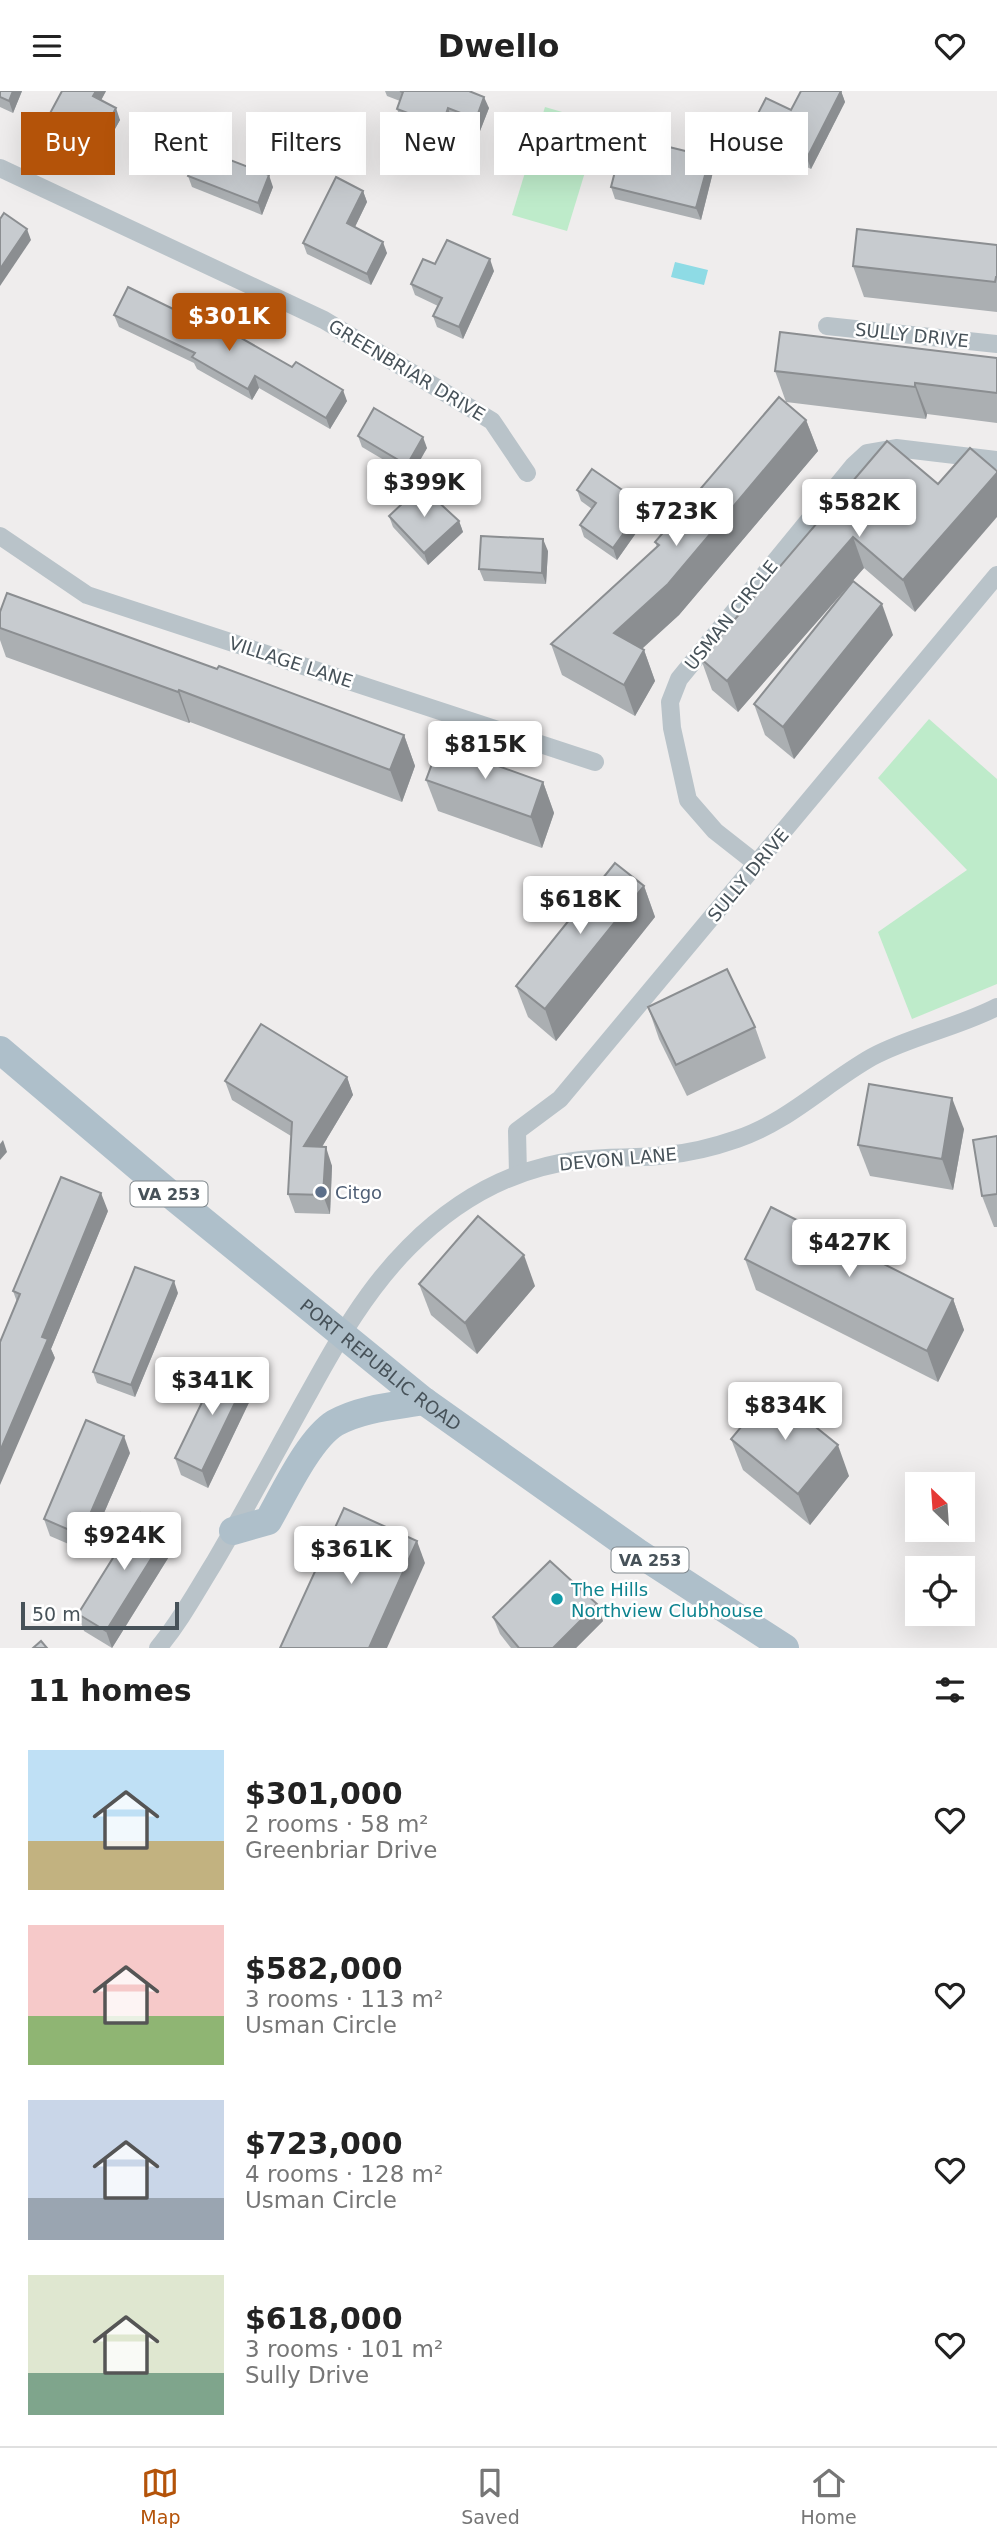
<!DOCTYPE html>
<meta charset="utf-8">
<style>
body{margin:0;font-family:"DejaVu Sans",sans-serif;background:#f2f2f2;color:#222;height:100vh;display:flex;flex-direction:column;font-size:26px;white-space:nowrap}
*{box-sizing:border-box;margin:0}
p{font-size:23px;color:#767676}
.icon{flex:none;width:38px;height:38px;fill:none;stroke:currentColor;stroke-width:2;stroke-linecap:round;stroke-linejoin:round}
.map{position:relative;height:1557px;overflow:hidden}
.drawer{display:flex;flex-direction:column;background:#fff;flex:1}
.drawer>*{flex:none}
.top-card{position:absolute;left:21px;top:21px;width:956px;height:63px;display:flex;gap:14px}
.needle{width:46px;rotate:335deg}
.buttons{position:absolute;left:905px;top:1381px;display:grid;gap:14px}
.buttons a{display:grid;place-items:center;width:70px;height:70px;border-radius:0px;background:#fff;box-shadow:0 7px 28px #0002;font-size:35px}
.scale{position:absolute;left:21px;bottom:18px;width:158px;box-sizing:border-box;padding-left:7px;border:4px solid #475259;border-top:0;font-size:19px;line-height:24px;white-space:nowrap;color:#475259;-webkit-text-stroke:5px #fff;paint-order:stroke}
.price{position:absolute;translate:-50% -60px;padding:0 16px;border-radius:7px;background:#fff;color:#222;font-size:23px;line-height:46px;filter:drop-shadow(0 2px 4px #0008)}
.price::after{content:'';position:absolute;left:50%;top:42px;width:21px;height:16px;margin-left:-10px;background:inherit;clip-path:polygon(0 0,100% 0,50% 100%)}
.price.current{background:#b45309;color:#fff}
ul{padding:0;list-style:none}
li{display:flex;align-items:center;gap:21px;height:175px;padding:0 28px}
li span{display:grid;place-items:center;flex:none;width:196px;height:140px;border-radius:0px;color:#555}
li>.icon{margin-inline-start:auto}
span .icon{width:84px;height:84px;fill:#fffc;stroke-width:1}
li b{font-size:30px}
h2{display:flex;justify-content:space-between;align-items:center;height:84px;padding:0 28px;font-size:30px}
.tag{padding:0 24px;border-radius:0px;background:#fff;box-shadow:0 7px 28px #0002;font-size:24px;line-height:63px}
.tag.current{background:#b45309;color:#fff}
header{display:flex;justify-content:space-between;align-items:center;height:91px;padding:0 28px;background:#fff;font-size:32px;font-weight:800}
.menu{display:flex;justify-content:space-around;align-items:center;height:98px;border-top:2px solid #e0e0e0;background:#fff;font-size:19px;color:#767676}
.menu a{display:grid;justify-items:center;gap:4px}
.menu .current{color:#b45309}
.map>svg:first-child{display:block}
.green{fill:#beebca}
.water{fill:#8edbe5}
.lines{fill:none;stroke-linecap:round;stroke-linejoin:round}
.minor{stroke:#b9c3c9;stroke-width:18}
.primary{stroke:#aebfca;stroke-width:28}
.wall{fill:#abafb2}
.shaded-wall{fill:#8b8e91}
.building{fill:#c7cbcf;stroke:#8b8e91;stroke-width:2}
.service-dot{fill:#5c6f8a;stroke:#fff;stroke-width:2.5}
.culture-dot{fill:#0f9aa8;stroke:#fff;stroke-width:2.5}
.labels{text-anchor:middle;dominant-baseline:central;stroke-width:5;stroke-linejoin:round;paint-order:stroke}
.shield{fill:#fff;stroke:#7e868b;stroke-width:2}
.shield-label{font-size:16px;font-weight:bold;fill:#475259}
.street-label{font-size:18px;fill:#475259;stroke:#fff}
.service-label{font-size:18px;fill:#4e5e75;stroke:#fff;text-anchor:start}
.culture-label{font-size:18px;fill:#0d838f;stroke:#fff;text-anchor:start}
</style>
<header><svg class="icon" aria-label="menu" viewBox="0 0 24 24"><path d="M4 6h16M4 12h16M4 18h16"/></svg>Dwello<svg class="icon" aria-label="heart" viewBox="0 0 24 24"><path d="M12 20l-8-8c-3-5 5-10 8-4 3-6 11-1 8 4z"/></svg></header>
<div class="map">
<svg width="997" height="1557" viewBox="0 0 997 1557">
<rect width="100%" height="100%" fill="#efeded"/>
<g class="green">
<path d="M545,16L600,32L567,140L512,124Z"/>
<path d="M929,628L997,688V893L912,928L878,841L967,779L878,687Z"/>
</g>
<path class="water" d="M675,171L708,179L704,194L671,186Z"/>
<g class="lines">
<g class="minor">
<path d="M0,77L324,229L492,330L527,382"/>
<path d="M827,235L997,253"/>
<path d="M0,445L87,504L595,671"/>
<path d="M757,773L715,740L688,709L672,637L670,611L679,588L854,374L867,362L896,357L997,369"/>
<path d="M518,1083L517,1040L560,1008L997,484"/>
<path d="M158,1557C180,1531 196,1501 214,1472C247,1416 278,1357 310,1300C338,1249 367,1198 409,1156C456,1109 514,1076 581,1069C609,1065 638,1068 666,1064C690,1062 714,1056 737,1048C788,1031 826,992 872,966C911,945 956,937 997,916"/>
</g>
<g class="primary">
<path id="s1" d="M0,959L176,1108L424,1310L637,1461L785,1557"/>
<path d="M233,1440L268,1430C284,1402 309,1348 335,1332C362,1317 395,1315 424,1310"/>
</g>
</g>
<g class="wall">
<path d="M0,0H22L13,22L0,16Z"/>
<path d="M106,0L101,9L120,29L107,52L89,43L83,54L52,37L48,26Z"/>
<path d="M385,0H469L489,17L480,40L452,29L446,47L401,29L397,18L400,10L387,5Z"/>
<path d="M841,0L845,11L811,78L754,50L750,38L791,19Z"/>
<path d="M710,66L714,77L701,129L615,108L611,96Z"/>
<path d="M188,85L273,96L262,124L192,96Z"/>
<path d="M363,100L367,111L355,136L387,162L371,194L307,163L303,152Z"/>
<path d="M997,154V221L864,206L853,175Z"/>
<path d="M435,173L494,180L463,248L437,236L433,225L438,215L415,204L411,193Z"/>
<path d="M114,224L347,310L330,338L259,297L252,309L197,278L194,272L119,236Z"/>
<path d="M997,267V332L927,323L926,328L786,311L775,280Z"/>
<path d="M806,329L818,360L679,524L642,558L644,559L655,590L635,625L562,584L551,553L657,456L655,451Z"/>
<path d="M358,345L427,357L411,385L362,356Z"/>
<path d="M887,350L915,521L864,477L738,621L712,599L701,568Z"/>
<path d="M577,399L644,414L648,425L617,469L584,446L580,434L592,418L581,410Z"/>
<path d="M389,425L459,430L463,441L428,474L393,436Z"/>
<path d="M548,460L546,493L484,490L479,478Z"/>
<path d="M0,521L217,578L404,644L415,675L402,711L190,631L189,632L6,566L0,549Z"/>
<path d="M893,544L794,668L765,644L754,613Z"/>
<path d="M426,689L543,691L554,722L542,757L438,720Z"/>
<path d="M644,795L655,826L556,950L528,926L516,895Z"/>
<path d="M648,916L755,936L766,967L687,1005L659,948Z"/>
<path d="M347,986L353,1004L322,1056L332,1075L330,1123L295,1122L288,1103L291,1045L232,1009L225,990Z"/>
<path d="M964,1038L953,1099L870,1085L858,1054Z"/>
<path d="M997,1045V1136H994L982,1105Z"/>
<path d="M108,1120L51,1258L55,1267L17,1211L13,1200Z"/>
<path d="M745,1168L953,1208L964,1239L938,1291L756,1199Z"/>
<path d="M419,1193L535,1195L477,1263L431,1224Z"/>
<path d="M178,1202L135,1306L97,1292L93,1281Z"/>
<path d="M254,1301L208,1397L181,1384L175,1367Z"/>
<path d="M731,1348L849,1385L810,1434L743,1379Z"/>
<path d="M130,1362L87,1461L50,1445L44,1428Z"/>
<path d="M169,1439L175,1456L112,1557L84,1540L78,1523Z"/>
<path d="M597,1513L603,1530L576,1557H511L500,1543L493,1526Z"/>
</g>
<g class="shaded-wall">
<path d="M13,0H22L13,22L9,10Z"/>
<path d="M96,0H106L97,17L93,5Z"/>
<path d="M841,0L845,11L811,78L807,67Z"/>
<path d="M484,6L489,17L480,40L476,28Z"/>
<path d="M116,17L120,29L107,52L103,41Z"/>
<path d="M448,17L452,29L446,47L442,35Z"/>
<path d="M85,31L89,43L83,54L79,42Z"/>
<path d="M710,66L714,77L701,129L696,117Z"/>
<path d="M269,84L273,96L262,124L258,112Z"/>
<path d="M363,100L367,111L351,144L347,132Z"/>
<path d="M27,138L31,149L0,195V178Z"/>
<path d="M383,151L387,162L371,194L367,183Z"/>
<path d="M490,168L494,180L463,248L459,236Z"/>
<path d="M255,285L259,297L252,309L248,298Z"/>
<path d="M915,292L927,323L926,328L915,296Z"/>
<path d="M343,299L347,310L330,338L326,327Z"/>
<path d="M806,329L818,360L679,524L625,573L614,542Z"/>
<path d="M423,346L427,357L411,385L407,374Z"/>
<path d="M997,382V426L915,521L903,489Z"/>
<path d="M644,414L648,425L617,469L613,457Z"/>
<path d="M459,430L463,441L428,474L424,462Z"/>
<path d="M853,446L864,477L738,621L727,590Z"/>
<path d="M543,448L548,460L546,493L542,482Z"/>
<path d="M882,513L893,544L794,668L783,636Z"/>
<path d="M644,559L655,590L635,625L624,594Z"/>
<path d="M179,599L190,631L189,632L178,601Z"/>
<path d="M404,644L415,675L402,711L390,679Z"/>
<path d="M543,691L554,722L542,757L531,726Z"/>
<path d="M644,795L655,826L556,950L545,918Z"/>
<path d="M347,986L353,1004L311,1074L304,1055Z"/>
<path d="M952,1007L964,1038L953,1099L942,1068Z"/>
<path d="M3,1049L7,1061L0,1069V1053Z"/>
<path d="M326,1056L332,1075L330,1123L323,1104Z"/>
<path d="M101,1102L108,1120L51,1258L55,1267L0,1394V1360L42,1246Z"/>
<path d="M524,1164L535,1195L477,1263L465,1232Z"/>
<path d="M174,1190L178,1202L135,1306L131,1294Z"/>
<path d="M953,1208L964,1239L938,1291L927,1260Z"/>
<path d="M248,1285L254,1301L208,1397L202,1380Z"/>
<path d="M124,1345L130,1362L87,1461L81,1444Z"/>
<path d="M838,1354L849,1385L810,1434L798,1403Z"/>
<path d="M169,1439L175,1456L112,1557L106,1540Z"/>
<path d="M417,1450L425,1472L387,1557H369Z"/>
<path d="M597,1513L603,1530L576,1557H553Z"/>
</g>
<g class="building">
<path d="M0,0H13L9,10L0,6Z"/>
<path d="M62,0H96L93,5L116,17L103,41L85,31L79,42L48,26Z"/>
<path d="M400,0H469L484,6L476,28L448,17L442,35L397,18L403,1Z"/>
<path d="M801,0H841L807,67L750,38L766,7L791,19Z"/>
<path d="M624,45L710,66L696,117L611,96Z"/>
<path d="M199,57L269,84L258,112L188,85Z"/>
<path d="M336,86L363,100L347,132L383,151L367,183L303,152Z"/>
<path d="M4,122L27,138L0,178V128Z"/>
<path d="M857,138L997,154V186H996L995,191L853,175Z"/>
<path d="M447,149L490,168L459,236L433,225L442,207L411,193L423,168L435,173Z"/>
<path d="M128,196L210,236L213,231L292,276L296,271L343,299L326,327L255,285L248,298L192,266L195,262L114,224Z"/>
<path d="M780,241L997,267V302L915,292V296L775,280Z"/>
<path d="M779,306L806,329L668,493L614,542L644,559L624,594L551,553L659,454L655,451Z"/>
<path d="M374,317L423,346L407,374L358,345Z"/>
<path d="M887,350L938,393L970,357L997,380V382L903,489L853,446L727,590L701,568Z"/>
<path d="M592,378L644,414L613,457L580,434L596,412L577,399Z"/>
<path d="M421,395L459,430L424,462L389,425Z"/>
<path d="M481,445L543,448L542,482L479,478Z"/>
<path d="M853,490L882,513L783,636L754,613Z"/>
<path d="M7,502L217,578L219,575L404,644L390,679L179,599L178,601L0,537V521Z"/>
<path d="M439,654L543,691L531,726L426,689Z"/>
<path d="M615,772L644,795L545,918L516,895Z"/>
<path d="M727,878L755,936L676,974L648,916Z"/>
<path d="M261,933L347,986L304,1055L326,1056L323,1104L288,1103L292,1031L225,990Z"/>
<path d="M869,993L952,1007L942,1068L858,1054Z"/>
<path d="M997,1045V1103L982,1105L973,1049Z"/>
<path d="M61,1086L101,1102L42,1246L48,1248L0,1360V1251L20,1203L13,1200Z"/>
<path d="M771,1116L953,1208L927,1260L745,1168Z"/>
<path d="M478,1125L524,1164L465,1232L419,1193Z"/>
<path d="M135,1176L174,1190L131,1294L93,1281Z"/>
<path d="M221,1272L248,1285L202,1380L175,1367Z"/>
<path d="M771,1300L838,1354L798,1403L731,1348Z"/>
<path d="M86,1329L124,1345L81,1444L44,1428Z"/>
<path d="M344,1417L417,1450L369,1557H280Z"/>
<path d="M141,1422L169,1439L106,1540L78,1523Z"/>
<path d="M550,1470L597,1513L553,1557H519L493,1526Z"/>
<path d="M41,1550L47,1557H33Z"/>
</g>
<circle class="service-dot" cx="321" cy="1101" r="7"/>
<circle class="culture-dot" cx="557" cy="1508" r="7"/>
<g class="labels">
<g class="shield">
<rect x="130.5" y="1090.5" width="77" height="25" rx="5"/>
<rect x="611.5" y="1456.5" width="77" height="25" rx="5"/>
</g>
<g class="shield-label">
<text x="169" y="1103">VA 253</text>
<text x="650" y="1469">VA 253</text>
</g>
<g class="street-label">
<text transform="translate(912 244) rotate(6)">SULLY DRIVE</text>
<text transform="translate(407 279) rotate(31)">GREENBRIAR DRIVE</text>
<text transform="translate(731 524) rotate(-51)">USMAN CIRCLE</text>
<text transform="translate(291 571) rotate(18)">VILLAGE LANE</text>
<text transform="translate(748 784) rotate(-50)">SULLY DRIVE</text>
<text transform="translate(618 1068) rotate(-5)">DEVON LANE</text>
<text stroke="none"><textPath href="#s1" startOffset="494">PORT REPUBLIC ROAD</textPath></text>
</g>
<g class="service-label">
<text x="335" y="1101">Citgo</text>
</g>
<g class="culture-label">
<text x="571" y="1498">The Hills<tspan x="571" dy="21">Northview Clubhouse</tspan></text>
</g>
</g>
</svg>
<div class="buttons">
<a><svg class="needle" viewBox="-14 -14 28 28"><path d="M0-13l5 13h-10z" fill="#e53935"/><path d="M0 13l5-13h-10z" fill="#767676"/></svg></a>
<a><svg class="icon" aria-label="locate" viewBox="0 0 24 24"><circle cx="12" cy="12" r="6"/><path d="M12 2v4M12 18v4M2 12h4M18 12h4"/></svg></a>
</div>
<div class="scale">50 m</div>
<b class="price current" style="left:229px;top:262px">$301K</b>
<b class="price" style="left:424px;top:428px">$399K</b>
<b class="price" style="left:859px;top:448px">$582K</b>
<b class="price" style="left:676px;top:457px">$723K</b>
<b class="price" style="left:485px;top:690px">$815K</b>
<b class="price" style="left:580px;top:845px">$618K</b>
<b class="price" style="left:849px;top:1188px">$427K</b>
<b class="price" style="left:212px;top:1326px">$341K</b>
<b class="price" style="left:785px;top:1351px">$834K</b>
<b class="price" style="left:124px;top:1481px">$924K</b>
<b class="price" style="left:351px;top:1495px">$361K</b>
<div class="top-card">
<a class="tag current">Buy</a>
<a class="tag">Rent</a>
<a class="tag">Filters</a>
<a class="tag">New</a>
<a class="tag">Apartment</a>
<a class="tag">House</a>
</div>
</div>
<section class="drawer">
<h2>11 homes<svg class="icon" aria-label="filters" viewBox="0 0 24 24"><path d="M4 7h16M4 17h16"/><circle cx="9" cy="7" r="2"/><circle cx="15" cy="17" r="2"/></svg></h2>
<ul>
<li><span style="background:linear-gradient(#bfe0f5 65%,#c2b280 0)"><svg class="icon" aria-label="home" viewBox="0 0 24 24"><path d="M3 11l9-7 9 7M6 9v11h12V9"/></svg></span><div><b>$301,000</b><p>2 rooms · 58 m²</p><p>Greenbriar Drive</p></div><svg class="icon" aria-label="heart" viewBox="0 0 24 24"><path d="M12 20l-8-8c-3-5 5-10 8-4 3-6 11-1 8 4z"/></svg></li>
<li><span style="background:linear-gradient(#f6c9c9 65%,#8fb573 0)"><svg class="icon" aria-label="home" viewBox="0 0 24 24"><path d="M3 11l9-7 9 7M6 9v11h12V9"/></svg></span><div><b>$582,000</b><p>3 rooms · 113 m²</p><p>Usman Circle</p></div><svg class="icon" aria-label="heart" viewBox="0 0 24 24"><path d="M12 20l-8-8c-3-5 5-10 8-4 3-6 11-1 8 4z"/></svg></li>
<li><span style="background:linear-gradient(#c9d6e8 70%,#9aa5b1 0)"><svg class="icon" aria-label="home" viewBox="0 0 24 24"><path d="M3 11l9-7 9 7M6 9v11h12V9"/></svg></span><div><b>$723,000</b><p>4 rooms · 128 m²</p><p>Usman Circle</p></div><svg class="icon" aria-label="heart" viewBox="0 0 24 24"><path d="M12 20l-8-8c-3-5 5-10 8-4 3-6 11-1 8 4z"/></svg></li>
<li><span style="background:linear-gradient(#dfe7d0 70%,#7fa58c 0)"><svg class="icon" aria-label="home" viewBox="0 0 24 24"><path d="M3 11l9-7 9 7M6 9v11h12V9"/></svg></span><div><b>$618,000</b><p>3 rooms · 101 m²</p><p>Sully Drive</p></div><svg class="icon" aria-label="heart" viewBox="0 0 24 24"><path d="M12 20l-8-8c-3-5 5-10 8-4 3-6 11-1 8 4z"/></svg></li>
</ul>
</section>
<nav class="menu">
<a class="current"><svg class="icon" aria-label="map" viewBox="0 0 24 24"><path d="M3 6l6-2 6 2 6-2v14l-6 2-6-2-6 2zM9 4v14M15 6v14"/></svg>Map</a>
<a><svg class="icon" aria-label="saved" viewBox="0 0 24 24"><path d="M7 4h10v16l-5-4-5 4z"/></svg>Saved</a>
<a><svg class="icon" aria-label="home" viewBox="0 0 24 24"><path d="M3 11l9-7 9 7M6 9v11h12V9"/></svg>Home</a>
</nav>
